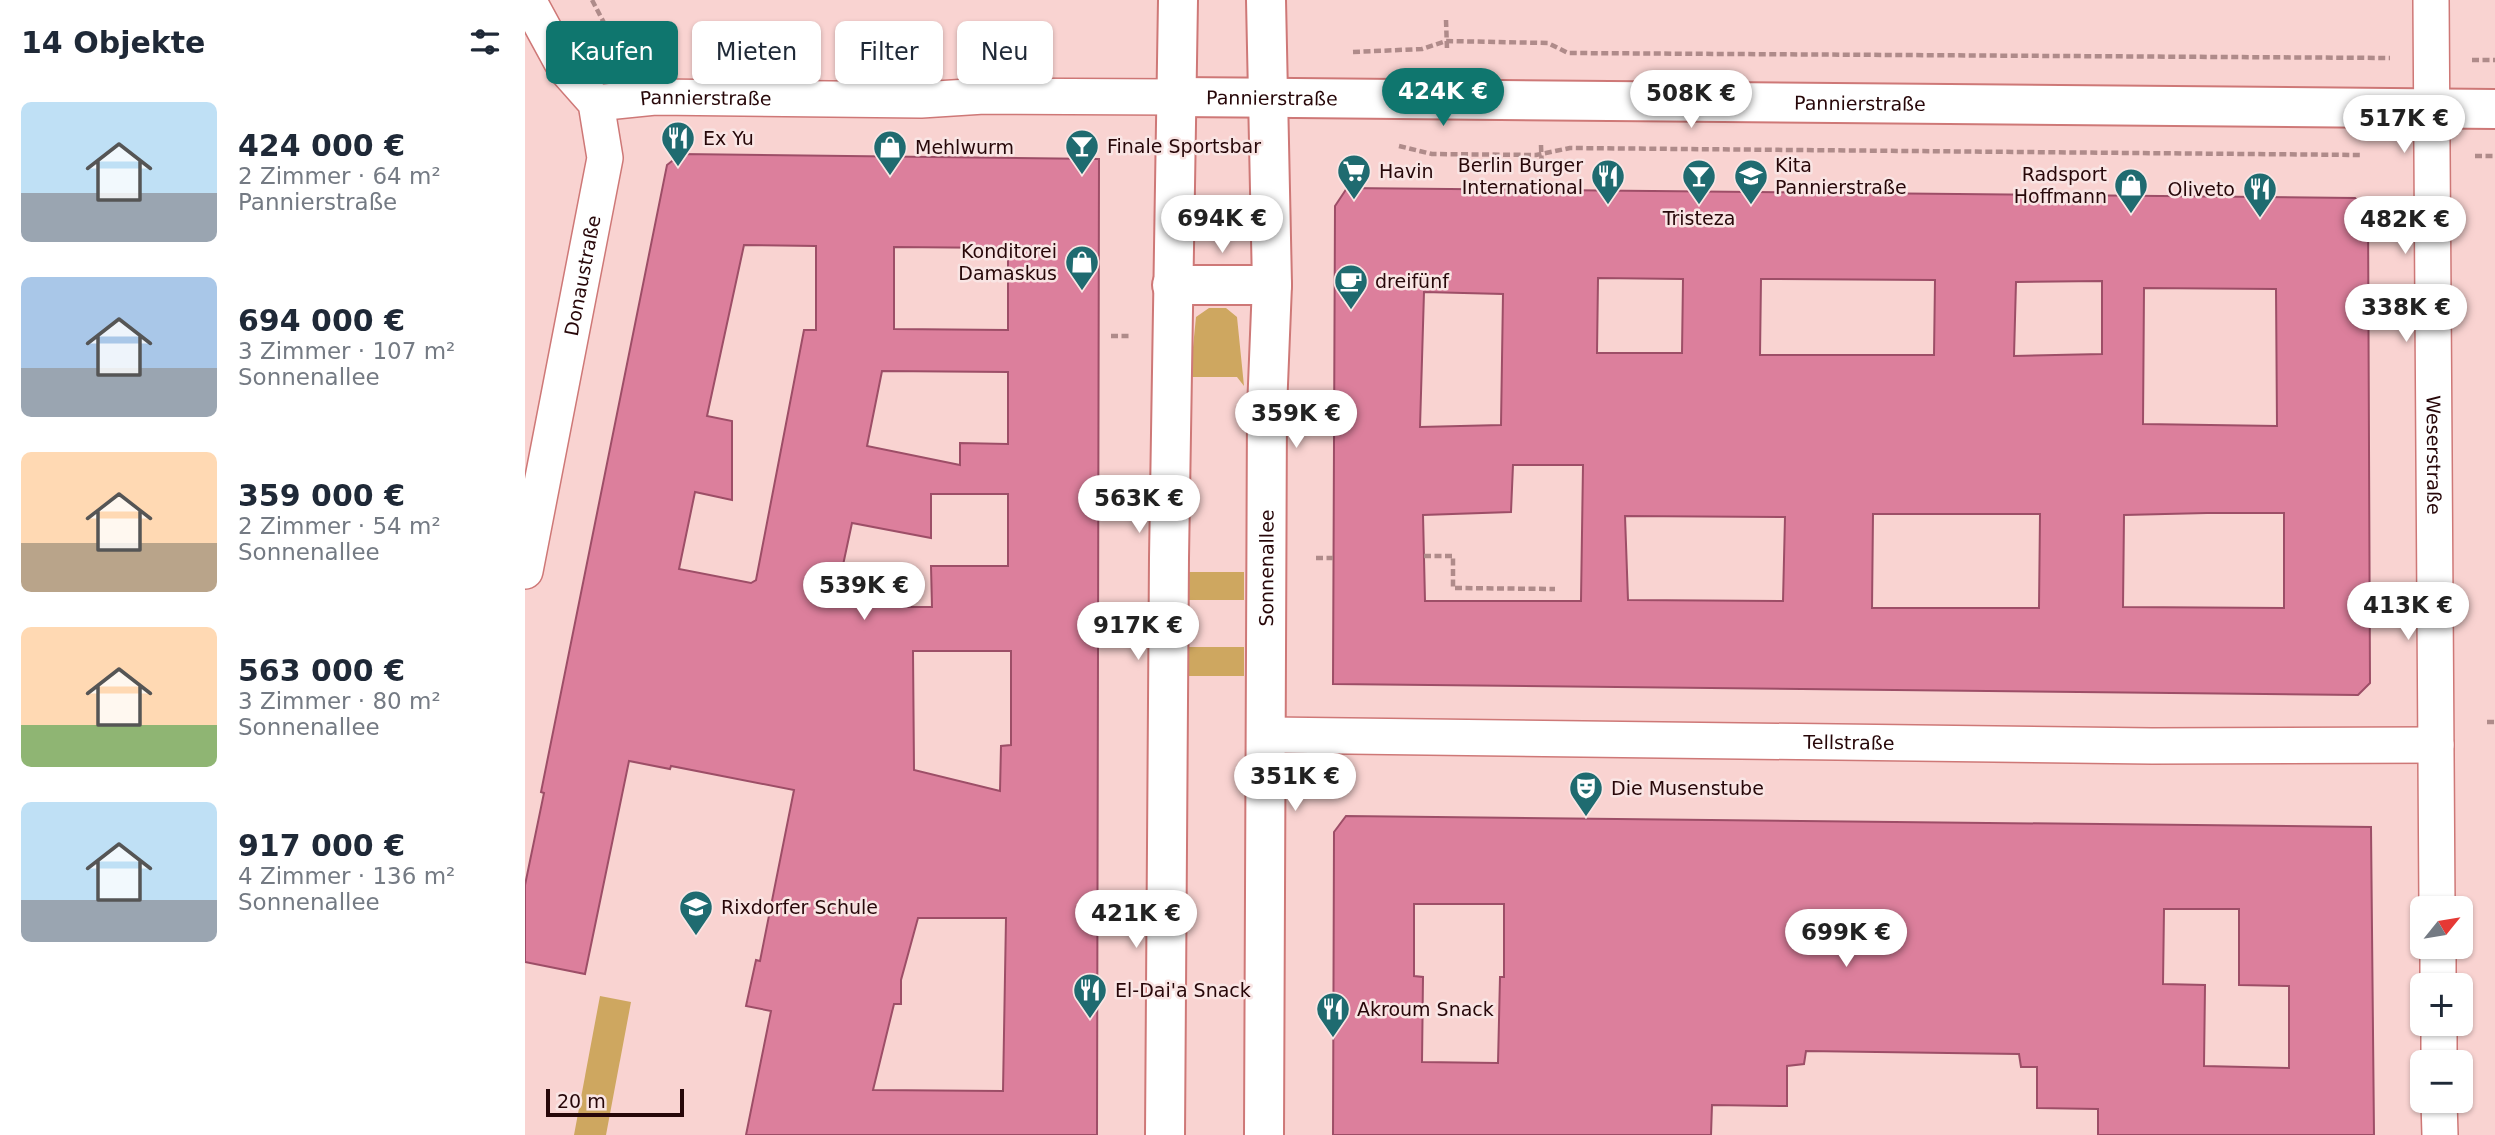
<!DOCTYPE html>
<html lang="de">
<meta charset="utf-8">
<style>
body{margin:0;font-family:"DejaVu Sans",sans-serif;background:#f2f2f3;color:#1f2937;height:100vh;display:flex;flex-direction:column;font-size:26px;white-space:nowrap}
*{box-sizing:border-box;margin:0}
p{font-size:23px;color:#747a83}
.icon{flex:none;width:38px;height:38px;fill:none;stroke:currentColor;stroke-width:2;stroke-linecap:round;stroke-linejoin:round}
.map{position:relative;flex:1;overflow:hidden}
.sheet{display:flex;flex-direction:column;background:#fff;width:525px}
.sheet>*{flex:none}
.top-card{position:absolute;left:21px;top:21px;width:665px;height:63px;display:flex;gap:14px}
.needle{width:46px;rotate:60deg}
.controls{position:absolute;left:1885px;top:896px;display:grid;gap:14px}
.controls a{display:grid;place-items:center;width:63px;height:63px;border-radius:10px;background:#fff;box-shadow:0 2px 5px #0004;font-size:35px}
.scale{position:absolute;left:21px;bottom:18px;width:138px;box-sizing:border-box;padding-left:7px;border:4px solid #270709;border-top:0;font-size:19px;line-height:24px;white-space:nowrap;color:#270709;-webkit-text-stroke:5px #f9e5e4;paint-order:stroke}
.price{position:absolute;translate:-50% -60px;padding:0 16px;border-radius:24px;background:#fff;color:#222;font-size:23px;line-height:46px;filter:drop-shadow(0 2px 4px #0008)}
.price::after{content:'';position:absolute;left:50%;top:42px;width:21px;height:16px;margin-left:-10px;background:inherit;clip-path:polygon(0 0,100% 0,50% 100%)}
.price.current{background:#0f766e;color:#fff}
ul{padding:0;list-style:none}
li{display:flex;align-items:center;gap:21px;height:175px;padding:0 21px}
li span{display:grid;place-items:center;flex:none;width:196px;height:140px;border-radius:10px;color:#555}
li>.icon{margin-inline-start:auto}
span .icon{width:84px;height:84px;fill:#fffc;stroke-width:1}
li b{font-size:30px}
h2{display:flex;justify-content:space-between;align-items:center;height:84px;padding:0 21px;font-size:30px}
.pill{padding:0 24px;border-radius:10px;background:#fff;box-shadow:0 2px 5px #0004;font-size:24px;line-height:63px}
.pill.current{background:#0f766e;color:#fff}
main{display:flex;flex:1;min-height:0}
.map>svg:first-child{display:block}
.green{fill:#cea760}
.building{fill:#dc7f9c;stroke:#9d4e67;stroke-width:2;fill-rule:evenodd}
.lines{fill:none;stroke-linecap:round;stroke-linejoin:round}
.street-casing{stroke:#ce7877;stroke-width:38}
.secondary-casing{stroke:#ce7877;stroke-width:42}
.path{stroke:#af8b8a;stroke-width:4.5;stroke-dasharray:7 3.5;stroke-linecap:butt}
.street{stroke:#fff;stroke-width:35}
.secondary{stroke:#fff;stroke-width:38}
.labels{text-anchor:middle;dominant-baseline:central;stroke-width:5;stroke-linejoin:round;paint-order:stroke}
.street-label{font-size:19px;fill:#270709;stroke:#f9e5e4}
.poi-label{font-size:19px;fill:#270709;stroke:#f9e5e4;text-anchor:start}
</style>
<main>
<section class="sheet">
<h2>14 Objekte<svg class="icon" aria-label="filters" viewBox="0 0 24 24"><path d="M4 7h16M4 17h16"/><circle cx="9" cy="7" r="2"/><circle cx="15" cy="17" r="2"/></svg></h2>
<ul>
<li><span style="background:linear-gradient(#bfe0f5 65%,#9aa5b1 0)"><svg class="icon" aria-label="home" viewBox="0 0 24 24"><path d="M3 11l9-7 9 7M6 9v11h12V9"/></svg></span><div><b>424 000 €</b><p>2 Zimmer · 64 m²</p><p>Pannierstraße</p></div></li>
<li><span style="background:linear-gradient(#a9c7e8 65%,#9aa5b1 0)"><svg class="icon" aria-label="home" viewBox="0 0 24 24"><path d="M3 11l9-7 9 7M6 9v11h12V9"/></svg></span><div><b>694 000 €</b><p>3 Zimmer · 107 m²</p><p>Sonnenallee</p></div></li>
<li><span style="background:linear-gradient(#ffd9b3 65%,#b9a48a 0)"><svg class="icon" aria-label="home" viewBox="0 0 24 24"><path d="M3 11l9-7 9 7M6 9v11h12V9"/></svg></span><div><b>359 000 €</b><p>2 Zimmer · 54 m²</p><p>Sonnenallee</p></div></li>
<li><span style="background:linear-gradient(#ffd9b3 70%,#8fb573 0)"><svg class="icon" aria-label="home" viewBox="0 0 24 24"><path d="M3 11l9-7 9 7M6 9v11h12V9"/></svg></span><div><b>563 000 €</b><p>3 Zimmer · 80 m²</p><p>Sonnenallee</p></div></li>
<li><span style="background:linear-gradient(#bfe0f5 70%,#9aa5b1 0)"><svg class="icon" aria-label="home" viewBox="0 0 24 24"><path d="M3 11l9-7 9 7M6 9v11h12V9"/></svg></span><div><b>917 000 €</b><p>4 Zimmer · 136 m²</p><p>Sonnenallee</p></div></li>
</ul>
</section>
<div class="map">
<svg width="1970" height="1135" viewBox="0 0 1970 1135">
<rect width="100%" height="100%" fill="#f9d3d1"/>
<g class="green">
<path d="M684,308H701L712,317L719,386L712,377H665L671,317Z"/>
<rect x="664" y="572" width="55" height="28"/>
<rect x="664" y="647" width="55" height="29"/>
<path d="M75,996L106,1002L81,1135H49Z"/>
</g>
<g class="building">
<path d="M156,154L574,159L572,1135H221L246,1011L221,1006L231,960L235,961L269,790L146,766L145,769L104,761L60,974L0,962V885L19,793L16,792L142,165ZM219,245L291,246V330H279L231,580L226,583L154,569L170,492L207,500V421L182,416ZM369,247L483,248V330L369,329ZM357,371L483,372V444L435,443V465L342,446ZM406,494H483V566H406L407,607H309L327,523L406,538ZM388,651H486V745L476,746L475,791L389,770ZM393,918H481L478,1091L348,1090L369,1004H376V980Z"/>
<path d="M822,188L1830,198L1843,210L1845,683L1833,695L808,684L810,206ZM1073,278L1158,279L1157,353H1072ZM1236,279L1410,280L1409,355H1235ZM1577,281V354L1489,356L1491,282ZM1619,288L1751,289L1752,426L1618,424ZM899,292L978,294L976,425L895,427ZM988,465H1058L1056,601H900L898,515L986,512ZM1682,513H1759V608L1598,607L1599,515ZM1348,514H1515L1514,608H1347ZM1100,516L1260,517L1258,601L1103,600Z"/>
<path d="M821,816L1846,827L1849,1135H1573V1109L1512,1108V1067H1496L1494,1054L1281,1051L1279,1064L1262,1066V1106L1187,1105L1186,1135H808L809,832ZM889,904H979V977H975L973,1063L897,1062L898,977L889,976ZM1639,909H1714V985L1764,986V1068L1679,1066L1680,985L1638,984Z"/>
</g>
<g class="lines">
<g class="street-casing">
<g id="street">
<path id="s1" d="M1906,0L1912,908"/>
<path id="s2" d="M71,103L130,97L396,100L459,96L651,97"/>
<path id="s3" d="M0,571L80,158L71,103L40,68L3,0"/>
<path id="s4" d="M740,735L1627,746L1911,745"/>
<path d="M1913,947V985"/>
<path d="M1914,1024V1062"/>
<path d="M1914,1101L1915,1135"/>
</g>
</g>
<g class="secondary-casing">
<g id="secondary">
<path id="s5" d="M651,97L1970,109"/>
<path d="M647,285H747"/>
<path d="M640,1135L644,558L653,0"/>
<path id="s6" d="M739,1135L742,409L747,285L741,0"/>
</g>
</g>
<g class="path">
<path d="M67,0L98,59"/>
<path d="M921,20L922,49"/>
<path d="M73,44L85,33"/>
<path d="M828,52L897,49L921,41L1023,43L1043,53L1865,58"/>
<path d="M1947,60H1970"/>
<path d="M1016,145L1017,174"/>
<path d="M874,146L907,154L1011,155L1045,148L1836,155"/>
<path d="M1950,156H1970"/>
<path d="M586,336H604"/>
<path d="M899,556H928V588L1030,589"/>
<path d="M791,558H808"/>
<path d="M1962,722H1970"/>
</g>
<use href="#street" class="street"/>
<use href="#secondary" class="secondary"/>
</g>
<defs>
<g id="restaurant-pin" transform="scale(1.75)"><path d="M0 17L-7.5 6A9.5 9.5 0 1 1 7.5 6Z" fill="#1f6b70" stroke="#f9e5e4"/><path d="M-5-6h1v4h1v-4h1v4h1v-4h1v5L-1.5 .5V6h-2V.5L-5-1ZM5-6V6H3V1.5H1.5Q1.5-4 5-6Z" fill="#fff"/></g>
<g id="bar-pin" transform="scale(1.75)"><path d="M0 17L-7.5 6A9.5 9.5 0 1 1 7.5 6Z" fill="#1f6b70" stroke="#f9e5e4"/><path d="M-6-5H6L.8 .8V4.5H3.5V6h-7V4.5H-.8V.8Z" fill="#fff"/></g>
<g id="shop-pin" transform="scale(1.75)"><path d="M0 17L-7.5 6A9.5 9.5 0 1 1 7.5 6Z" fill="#1f6b70" stroke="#f9e5e4"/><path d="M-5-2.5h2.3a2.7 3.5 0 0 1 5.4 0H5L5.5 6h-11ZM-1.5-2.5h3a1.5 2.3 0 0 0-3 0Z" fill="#fff"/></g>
<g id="supermarket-pin" transform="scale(1.75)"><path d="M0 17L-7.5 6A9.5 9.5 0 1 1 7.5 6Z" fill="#1f6b70" stroke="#f9e5e4"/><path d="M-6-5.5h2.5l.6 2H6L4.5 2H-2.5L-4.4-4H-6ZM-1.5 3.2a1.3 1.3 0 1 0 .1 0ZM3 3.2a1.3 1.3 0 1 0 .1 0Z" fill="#fff"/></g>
<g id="school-pin" transform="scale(1.75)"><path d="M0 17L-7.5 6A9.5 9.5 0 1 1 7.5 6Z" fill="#1f6b70" stroke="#f9e5e4"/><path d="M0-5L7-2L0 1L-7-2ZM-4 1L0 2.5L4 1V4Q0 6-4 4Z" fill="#fff"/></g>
<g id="cafe-pin" transform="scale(1.75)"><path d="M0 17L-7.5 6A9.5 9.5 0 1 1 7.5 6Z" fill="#1f6b70" stroke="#f9e5e4"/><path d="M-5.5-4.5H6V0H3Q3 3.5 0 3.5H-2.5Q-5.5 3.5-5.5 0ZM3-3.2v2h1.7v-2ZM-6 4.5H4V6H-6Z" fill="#fff"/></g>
<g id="theatre-pin" transform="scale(1.75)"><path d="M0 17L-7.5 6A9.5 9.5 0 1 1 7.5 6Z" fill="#1f6b70" stroke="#f9e5e4"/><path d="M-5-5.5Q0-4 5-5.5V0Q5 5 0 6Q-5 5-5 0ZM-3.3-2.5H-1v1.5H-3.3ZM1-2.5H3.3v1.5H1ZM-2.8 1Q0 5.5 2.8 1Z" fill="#fff"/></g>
</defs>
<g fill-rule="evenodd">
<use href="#restaurant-pin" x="153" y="138"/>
<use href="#bar-pin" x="557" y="146"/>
<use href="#shop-pin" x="365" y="147"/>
<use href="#supermarket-pin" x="829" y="171"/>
<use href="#restaurant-pin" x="1083" y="176"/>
<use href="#bar-pin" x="1174" y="176"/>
<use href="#school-pin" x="1226" y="176"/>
<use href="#shop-pin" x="1606" y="185"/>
<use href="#restaurant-pin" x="1735" y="189"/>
<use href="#shop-pin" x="557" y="262"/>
<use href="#cafe-pin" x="826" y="281"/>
<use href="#theatre-pin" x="1061" y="788"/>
<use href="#school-pin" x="171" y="907"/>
<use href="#restaurant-pin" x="565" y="990"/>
<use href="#restaurant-pin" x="808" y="1009"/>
</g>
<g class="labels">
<g class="street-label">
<text stroke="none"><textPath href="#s5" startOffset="96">Pannierstraße</textPath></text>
<text stroke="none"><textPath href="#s2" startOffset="110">Pannierstraße</textPath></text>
<text stroke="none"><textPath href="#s5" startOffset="684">Pannierstraße</textPath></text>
<text stroke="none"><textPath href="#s3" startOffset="301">Donaustraße</textPath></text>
<text stroke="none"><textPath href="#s1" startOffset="455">Weserstraße</textPath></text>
<text stroke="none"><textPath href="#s6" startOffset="567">Sonnenallee</textPath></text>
<text stroke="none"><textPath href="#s4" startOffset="584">Tellstraße</textPath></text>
</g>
<g class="poi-label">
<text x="178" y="138">Ex Yu</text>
<text x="582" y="146">Finale Sportsbar</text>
<text x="390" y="147">Mehlwurm</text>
<text x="1058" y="165" text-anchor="end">Berlin Burger<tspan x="1058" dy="22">International</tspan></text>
<text x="1250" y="165">Kita<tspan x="1250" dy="22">Pannierstraße</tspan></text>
<text x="854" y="171">Havin</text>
<text x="1582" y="174" text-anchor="end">Radsport<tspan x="1582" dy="22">Hoffmann</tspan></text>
<text x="1710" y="189" text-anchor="end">Oliveto</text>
<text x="1174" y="218" text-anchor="middle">Tristeza</text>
<text x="532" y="251" text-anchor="end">Konditorei<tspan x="532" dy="22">Damaskus</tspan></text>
<text x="850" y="281">dreifünf</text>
<text x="1086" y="788">Die Musenstube</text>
<text x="196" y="907">Rixdorfer Schule</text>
<text x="590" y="990">El-Dai'a Snack</text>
<text x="832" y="1009">Akroum Snack</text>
</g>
</g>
</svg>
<div class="controls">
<a><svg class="needle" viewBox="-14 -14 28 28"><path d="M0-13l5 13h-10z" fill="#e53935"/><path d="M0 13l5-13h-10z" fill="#747a83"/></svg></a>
<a>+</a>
<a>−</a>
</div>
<div class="scale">20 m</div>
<b class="price current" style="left:918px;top:128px">424K €</b>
<b class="price" style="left:1166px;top:130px">508K €</b>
<b class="price" style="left:1879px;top:155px">517K €</b>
<b class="price" style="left:697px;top:255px">694K €</b>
<b class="price" style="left:1880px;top:256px">482K €</b>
<b class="price" style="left:1881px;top:344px">338K €</b>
<b class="price" style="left:771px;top:450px">359K €</b>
<b class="price" style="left:614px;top:535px">563K €</b>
<b class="price" style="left:339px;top:622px">539K €</b>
<b class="price" style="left:1883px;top:642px">413K €</b>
<b class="price" style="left:613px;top:662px">917K €</b>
<b class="price" style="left:770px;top:813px">351K €</b>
<b class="price" style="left:611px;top:950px">421K €</b>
<b class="price" style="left:1321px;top:969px">699K €</b>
<div class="top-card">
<a class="pill current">Kaufen</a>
<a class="pill">Mieten</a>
<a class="pill">Filter</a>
<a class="pill">Neu</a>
</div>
</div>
</main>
